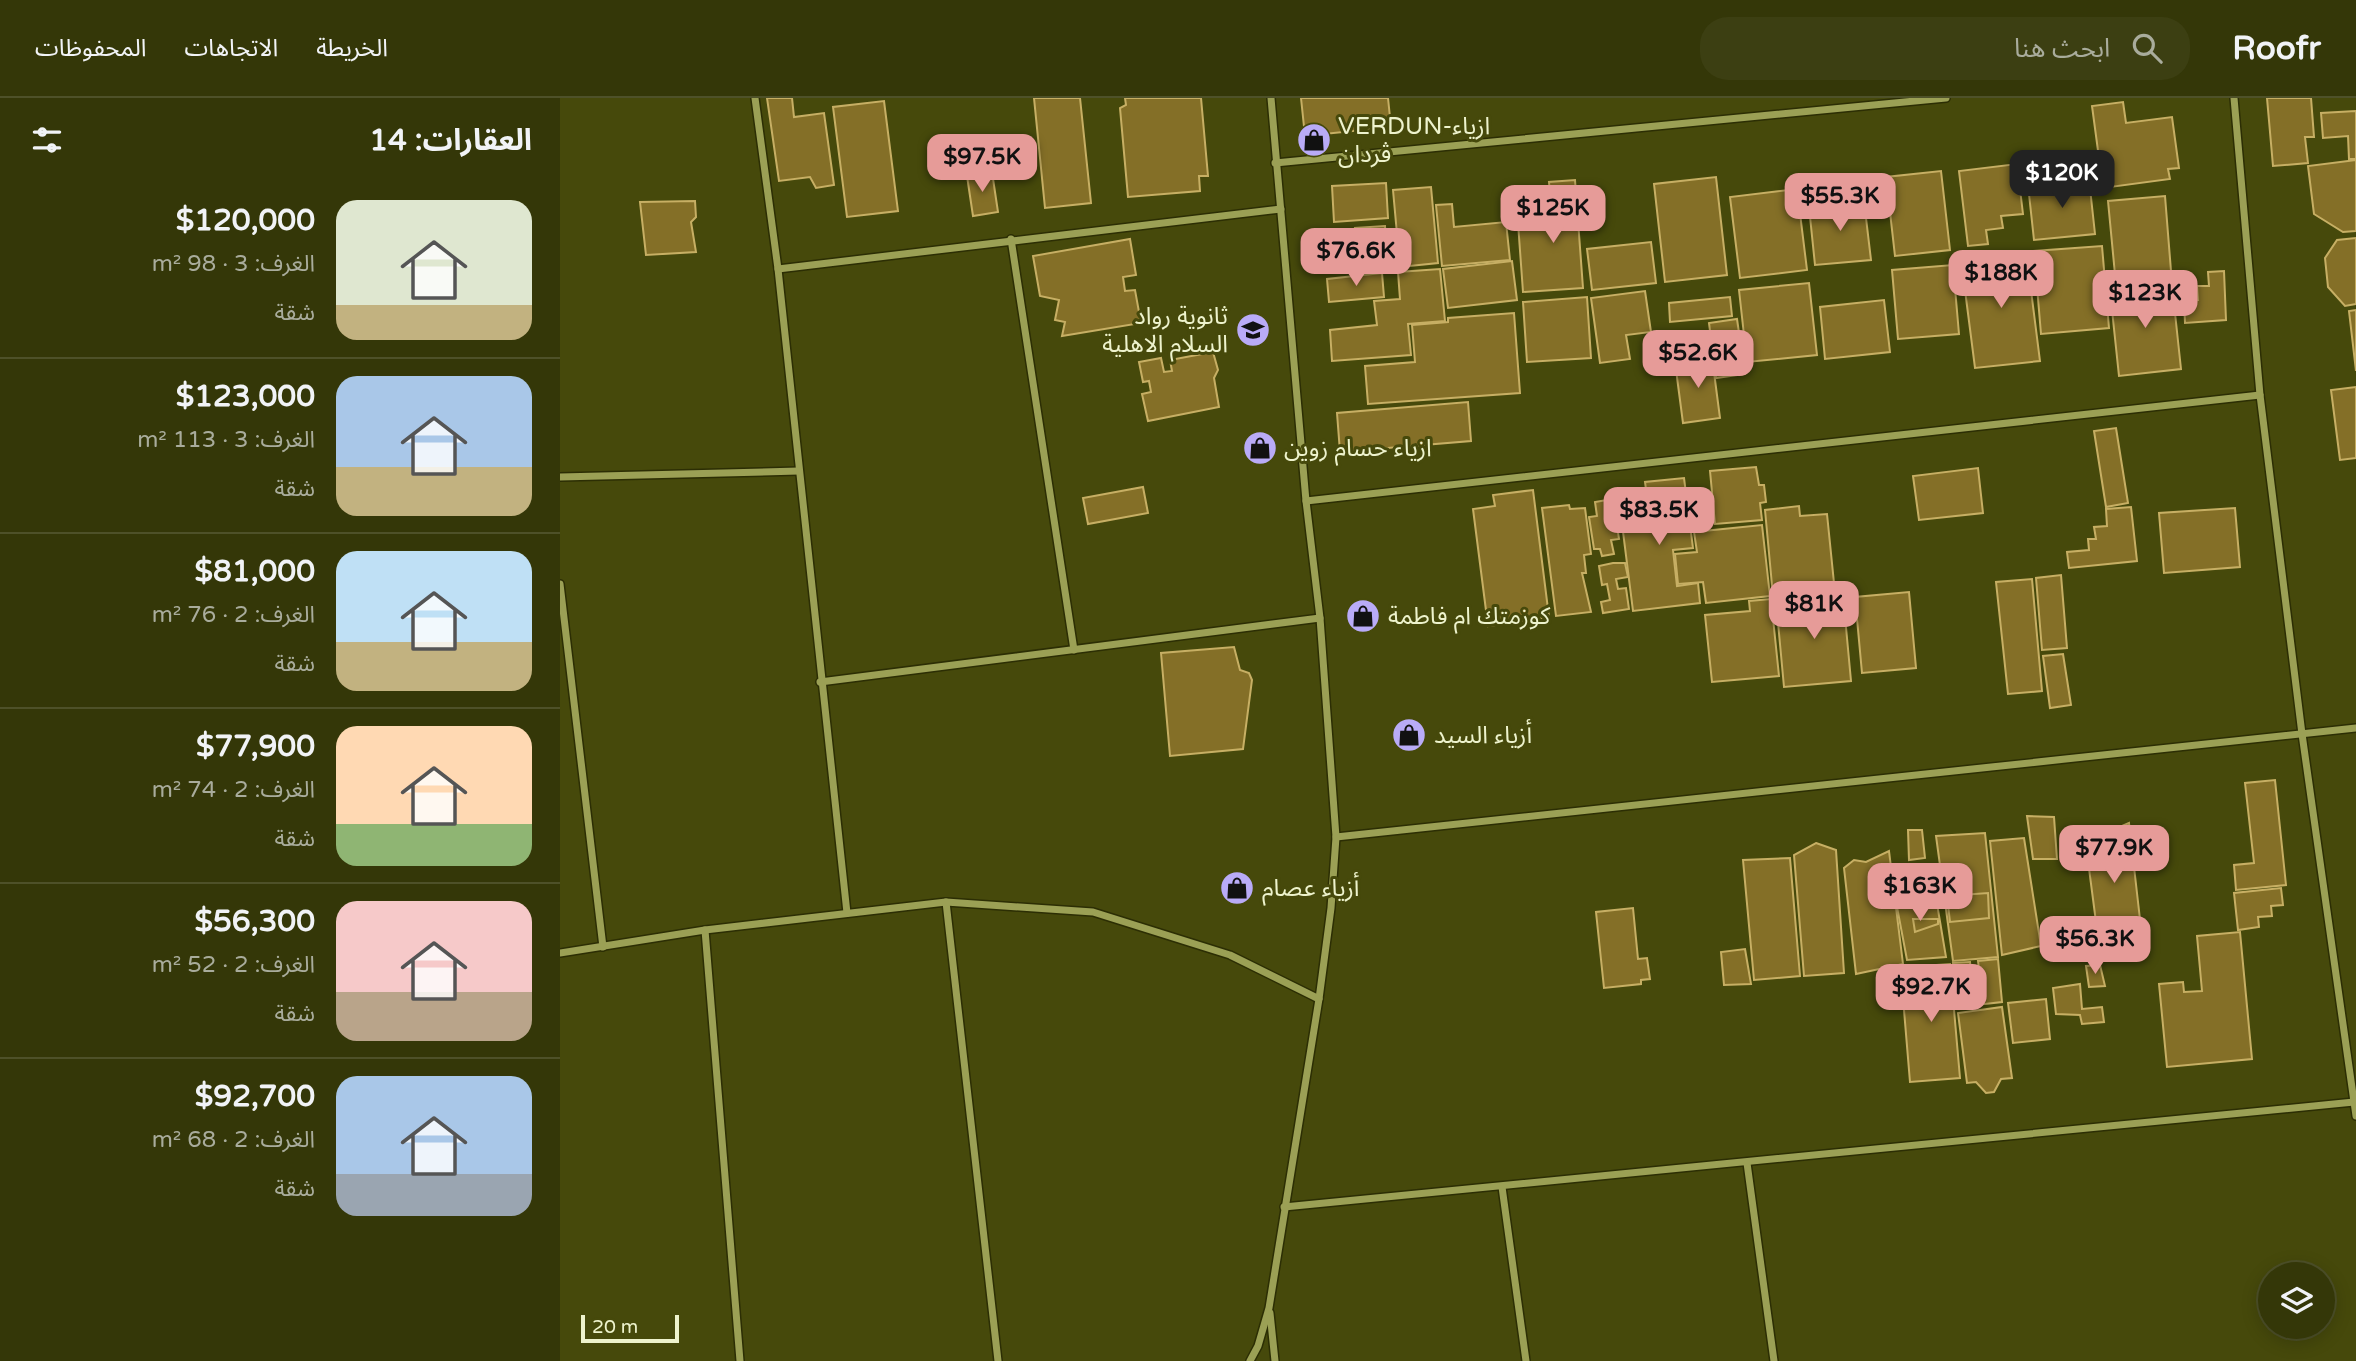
<!DOCTYPE html>
<html lang="ar">
<meta charset="utf-8">
<style>
body{margin:0;font-family:"Varela Round","Noto Sans Arabic",sans-serif;background:#3c3f12;color:#f1f3f6;direction:rtl;height:100vh;display:flex;flex-direction:column;font-size:26px;white-space:nowrap}
*{box-sizing:border-box;margin:0}
p{font-size:23px;color:#a9ac9c}
.icon{flex:none;width:38px;height:38px;fill:none;stroke:currentColor;stroke-width:2;stroke-linecap:round;stroke-linejoin:round}
.map{position:relative;flex:1;overflow:hidden;direction:ltr}
.side{display:flex;flex-direction:column;background:#343708;width:560px}
.side>*{flex:none}
.controls{position:absolute;left:1698px;top:1164px;display:grid;gap:14px}
.controls a{display:grid;place-items:center;width:77px;height:77px;border-radius:50%;background:#343708;box-shadow:0 4px 18px #0003,0 0 0 2px #4e5129;font-size:35px}
.scale{position:absolute;left:21px;bottom:18px;width:98px;box-sizing:border-box;padding-left:7px;border:4px solid #eef3cd;border-top:0;font-size:19px;line-height:24px;white-space:nowrap;color:#eef3cd;-webkit-text-stroke:5px #46490b;paint-order:stroke}
.price{position:absolute;translate:-50% -60px;padding:0 16px;border-radius:14px;background:#e69b98;color:#111;font-size:23px;line-height:46px;filter:drop-shadow(0 2px 4px #0008)}
.price::after{content:'';position:absolute;left:50%;top:42px;width:21px;height:16px;margin-left:-10px;background:inherit;clip-path:polygon(0 0,100% 0,50% 100%)}
.price.on{background:#222;color:#fff}
ul{padding:0;list-style:none}
li{display:flex;align-items:center;gap:21px;height:175px;padding:0 28px}
li+li{border-top:2px solid #4e5129}
li span{display:grid;place-items:center;flex:none;width:196px;height:140px;border-radius:21px;color:#555}
li>.icon{margin-inline-start:auto}
span .icon{width:84px;height:84px;fill:#fffc;stroke-width:1}
li b{font-size:30px}
h2{display:flex;justify-content:space-between;align-items:center;height:84px;padding:0 28px;font-size:30px}
header{display:flex;align-items:center;gap:42px;box-sizing:border-box;height:98px;padding:0 35px;background:#343708;border-bottom:2px solid #4e5129}
header strong{font-size:33px}
nav{display:flex;gap:38px;margin-inline-start:auto;font-size:24px}
.search{width:490px;height:63px;background:#3c3f12;display:flex;align-items:center;gap:18px;box-sizing:border-box;padding:0 24px;border-radius:28px;color:#a9ac9c;font-size:26px}
main{display:flex;flex:1;min-height:0}
.map>svg:first-child{display:block}
.building{fill:#846f27;stroke:#c7af64;stroke-width:2}
.lines{fill:none;stroke-linecap:round;stroke-linejoin:round}
.minor-casing{stroke:#2c2e04;stroke-width:10}
.minor{stroke:#9ba055;stroke-width:7}
.labels{text-anchor:middle;dominant-baseline:central;stroke-width:6;stroke-linejoin:round;paint-order:stroke}
.poi-label{font-size:24px;fill:#eef3cd;stroke:#46490b;text-anchor:start}
</style>
<header>
<strong>Roofr</strong>
<div class="search"><svg class="icon" aria-label="search" viewBox="0 0 24 24"><circle cx="10" cy="10" r="6"/><path d="M15 15l6 6"/></svg>ابحث هنا</div>
<nav><a>الخريطة</a><a>الاتجاهات</a><a>المحفوظات</a></nav>
</header>
<main>
<div class="map">
<svg width="1796" height="1263" viewBox="0 0 1796 1263">
<rect width="100%" height="100%" fill="#46490b"/>
<g class="building">
<path d="M207,0H232L234,19L264,15L274,87L256,90L250,79L219,83Z"/>
<path d="M474,0H520L531,105L485,110Z"/>
<path d="M565,0H641L648,78H639L640,93L568,99L560,10L566,7Z"/>
<path d="M741,0H828L831,29L745,38Z"/>
<path d="M1707,0H1751L1754,39H1745L1748,65L1713,68Z"/>
<path d="M324,3L338,113L287,119L273,9Z"/>
<path d="M1563,4L1566,25L1612,19L1619,70L1608,71L1610,81L1543,90L1532,8Z"/>
<path d="M1796,13V61H1789L1788,38L1763,40L1761,15Z"/>
<path d="M1796,62V133L1783,134L1754,116L1748,68Z"/>
<path d="M1457,66L1463,116L1441,118L1443,130L1426,132L1428,146L1408,148L1399,73Z"/>
<path d="M1381,73L1390,152L1335,158L1326,79Z"/>
<path d="M432,74L438,114L413,118L407,78Z"/>
<path d="M1156,79L1167,177L1105,184L1094,86Z"/>
<path d="M1529,81L1535,136L1474,142L1468,87Z"/>
<path d="M1015,82L1023,190L963,194L958,125L992,122L989,84Z"/>
<path d="M826,85L828,120L774,124L772,88Z"/>
<path d="M871,89L878,165L840,169L833,92Z"/>
<path d="M1237,91L1247,172L1180,180L1170,99Z"/>
<path d="M1605,98L1611,173L1586,176V184L1556,187L1548,103Z"/>
<path d="M135,103L136,119L131,124L136,154L86,157L80,104Z"/>
<path d="M1304,103L1311,162L1255,167L1249,109Z"/>
<path d="M892,106L894,129L946,124L950,162L882,168L876,107Z"/>
<path d="M825,128L826,145L797,148L795,130Z"/>
<path d="M1796,140V206L1785,208L1768,189L1765,160L1777,142Z"/>
<path d="M570,141L576,177L563,179L565,193L575,192L581,225L502,238L505,224L495,222L499,202L480,198L473,158Z"/>
<path d="M1091,144L1096,185L1032,192L1027,151Z"/>
<path d="M1542,148L1549,230L1481,236L1474,153Z"/>
<path d="M1466,153L1480,263L1415,270L1401,161Z"/>
<path d="M952,163L957,202L888,210L883,171Z"/>
<path d="M1393,167L1399,236L1338,241L1332,172Z"/>
<path d="M880,171L885,223L848,226L851,257L772,263L770,232L817,227L814,203L840,201L838,174Z"/>
<path d="M1664,173L1666,222L1625,225L1624,203L1638,202L1637,188H1649L1648,174Z"/>
<path d="M822,175L824,199L769,204L767,181Z"/>
<path d="M1249,185L1257,257L1187,264L1179,192Z"/>
<path d="M1612,187L1621,271L1559,278L1550,193Z"/>
<path d="M1085,193L1091,234L1066,237L1070,261L1040,265L1031,200Z"/>
<path d="M1027,199L1031,260L967,264L963,204Z"/>
<path d="M1170,199L1172,218L1110,224L1109,205Z"/>
<path d="M1324,202L1330,254L1265,261L1260,209Z"/>
<path d="M1796,212V273L1789,213Z"/>
<path d="M954,215L960,295L808,306L805,268L855,264L852,227L888,224V220Z"/>
<path d="M1177,221L1185,276L1156,280L1149,225Z"/>
<path d="M653,254L658,272L654,280L659,309L588,323L582,296L591,294L589,283L583,284L579,264L601,260L604,274L612,273L610,262Z"/>
<path d="M1152,259L1160,320L1123,325L1115,264Z"/>
<path d="M1796,289V360L1780,362L1771,292Z"/>
<path d="M908,304L911,343L780,354L777,315Z"/>
<path d="M1556,330L1568,405L1546,409L1534,333Z"/>
<path d="M1196,369L1199,387H1204L1206,404L1200,405L1202,422L1155,426L1150,373Z"/>
<path d="M1418,370L1423,415L1359,422L1353,378Z"/>
<path d="M1124,380L1133,450L1113,452L1117,488L1138,485L1140,505L1073,513L1061,418L1078,416L1077,400L1087,399L1085,384Z"/>
<path d="M583,389L588,415L528,426L523,400Z"/>
<path d="M973,392L989,519L928,528L913,411L935,408L933,397Z"/>
<path d="M1053,401L1059,441L1051,442L1054,456L1042,458L1040,451H1034L1029,419L1037,418L1035,404Z"/>
<path d="M1009,407L1010,411L1025,410L1031,456L1024,457L1026,475H1022L1031,514L996,518L982,410Z"/>
<path d="M1239,408L1240,418L1267,416L1274,485L1261,486V493L1213,498L1205,412Z"/>
<path d="M1571,409L1577,463L1509,470L1507,454L1529,452L1528,441H1536L1534,429L1547,428L1546,411Z"/>
<path d="M1675,410L1680,469L1604,475L1599,415Z"/>
<path d="M1202,427L1210,498L1146,505L1143,484L1118,486L1115,456L1137,454L1134,434Z"/>
<path d="M1053,465H1065L1068,479L1056,481L1058,491L1066,490L1069,511L1043,515L1041,504L1050,502L1047,486L1042,487L1039,468Z"/>
<path d="M1501,477L1507,550L1482,552L1476,480Z"/>
<path d="M1472,481L1482,593L1448,596L1436,484Z"/>
<path d="M1349,494L1356,570L1302,575L1295,499Z"/>
<path d="M1283,497L1291,583L1224,589L1216,503Z"/>
<path d="M1211,501L1219,578L1152,584L1145,517L1190,513L1189,503Z"/>
<path d="M674,549L680,572L689,575L692,582L683,651L610,658L601,555Z"/>
<path d="M1503,556L1511,607L1490,610L1483,558Z"/>
<path d="M1715,682L1726,787L1676,792L1674,767L1694,765L1685,685Z"/>
<path d="M1467,718L1494,719L1497,761H1473Z"/>
<path d="M1569,725L1582,839L1539,847L1525,740L1544,732L1548,734Z"/>
<path d="M1348,732H1362L1365,760L1349,762Z"/>
<path d="M1425,735L1438,859L1393,863L1376,738Z"/>
<path d="M1464,740L1481,848L1442,857L1430,743Z"/>
<path d="M1256,745L1276,752L1284,875L1244,878L1234,757Z"/>
<path d="M1329,753L1343,866L1296,876L1284,770L1294,762L1306,764Z"/>
<path d="M1230,760L1240,878L1194,882L1183,762Z"/>
<path d="M1374,788L1386,859L1347,862L1334,793Z"/>
<path d="M1721,790L1723,807L1711,808L1712,818L1698,819L1699,829L1678,832L1674,795Z"/>
<path d="M1428,795L1429,820L1390,824L1387,798Z"/>
<path d="M1073,810L1078,861L1087,860L1090,881L1081,882V886L1044,890L1036,814Z"/>
<path d="M1353,821H1378V826L1355,834Z"/>
<path d="M1680,834L1692,961L1607,969L1599,886L1623,884L1624,894L1642,893L1637,838Z"/>
<path d="M1185,851L1191,886L1164,887L1161,854Z"/>
<path d="M1438,861L1442,904L1398,909L1393,865L1410,864L1412,881L1420,880L1418,863Z"/>
<path d="M1390,866L1400,980L1350,984L1341,876L1362,875V868Z"/>
<path d="M1540,867L1545,888L1529,889L1526,868Z"/>
<path d="M1520,886L1522,911L1542,909L1544,924L1522,926L1520,917L1496,916L1493,890Z"/>
<path d="M1486,901L1490,941L1453,945L1448,905Z"/>
<path d="M1442,909L1452,980L1441,981L1434,994L1426,995L1416,984L1407,985L1398,915Z"/>
</g>
<g class="lines">
<g class="minor-casing">
<g id="minor">
<path d="M195,0L218,171L287,815"/>
<path d="M1674,0L1700,297L1742,636L1796,1018"/>
<path d="M715,65L1386,0"/>
<path d="M451,141L514,552"/>
<path d="M218,171L721,111"/>
<path d="M0,379L239,373"/>
<path d="M746,403L1700,297"/>
<path d="M0,486L43,849"/>
<path d="M260,584L760,520"/>
<path d="M776,739L1796,630"/>
<path d="M386,804L438,1263"/>
<path d="M145,832L180,1263"/>
<path d="M0,855L145,832L386,804L533,814L670,857L759,901"/>
<path d="M1187,1065L1214,1263"/>
<path d="M942,1089L966,1263"/>
<path d="M724,1109L1794,1004"/>
<path d="M710,1215L715,1263"/>
<path d="M690,1263L698,1248L709,1210L759,901L771,810L776,739L760,520L746,403L711,0"/>
</g>
</g>
<use href="#minor" class="minor"/>
</g>
<defs>
<g id="shop-disc" transform="scale(1.75)"><circle r="9.5" fill="#b9abf7" stroke="#46490b"/><path d="M-5-2.5h2.3a2.7 3.5 0 0 1 5.4 0H5L5.5 6h-11ZM-1.5-2.5h3a1.5 2.3 0 0 0-3 0Z" fill="#111"/></g>
<g id="school-disc" transform="scale(1.75)"><circle r="9.5" fill="#b9abf7" stroke="#46490b"/><path d="M0-5L7-2L0 1L-7-2ZM-4 1L0 2.5L4 1V4Q0 6-4 4Z" fill="#111"/></g>
</defs>
<g fill-rule="evenodd">
<use href="#shop-disc" x="754" y="42"/>
<use href="#school-disc" x="693" y="232"/>
<use href="#shop-disc" x="700" y="350"/>
<use href="#shop-disc" x="803" y="518"/>
<use href="#shop-disc" x="849" y="637"/>
<use href="#shop-disc" x="677" y="790"/>
</g>
<g class="labels">
<g class="poi-label">
<text x="778" y="28">VERDUN-ازياء<tspan x="778" dy="28">ڤردان</tspan></text>
<text x="668" y="218" text-anchor="end">ثانوية رواد<tspan x="668" dy="28">السلام الاهلية</tspan></text>
<text x="724" y="350">ازياء حسام زوين</text>
<text x="828" y="518">كوزمتك ام فاطمة</text>
<text x="874" y="637">أزياء السيد</text>
<text x="702" y="790">أزياء عصام</text>
</g>
</g>
</svg>
<div class="controls">
<a><svg class="icon" aria-label="layers" viewBox="0 0 24 24"><path d="M12 4l9 5-9 5-9-5zM3 14l9 5 9-5"/></svg></a>
</div>
<div class="scale">20 m</div>
<b class="price" style="left:422px;top:96px">$97.5K</b>
<b class="price on" style="left:1502px;top:112px">$120K</b>
<b class="price" style="left:1280px;top:135px">$55.3K</b>
<b class="price" style="left:993px;top:147px">$125K</b>
<b class="price" style="left:796px;top:190px">$76.6K</b>
<b class="price" style="left:1441px;top:212px">$188K</b>
<b class="price" style="left:1585px;top:232px">$123K</b>
<b class="price" style="left:1138px;top:292px">$52.6K</b>
<b class="price" style="left:1099px;top:449px">$83.5K</b>
<b class="price" style="left:1254px;top:543px">$81K</b>
<b class="price" style="left:1554px;top:787px">$77.9K</b>
<b class="price" style="left:1360px;top:825px">$163K</b>
<b class="price" style="left:1535px;top:878px">$56.3K</b>
<b class="price" style="left:1371px;top:926px">$92.7K</b>
</div>
<section class="side">
<h2>العقارات: 14<svg class="icon" aria-label="filters" viewBox="0 0 24 24"><path d="M4 7h16M4 17h16"/><circle cx="9" cy="7" r="2"/><circle cx="15" cy="17" r="2"/></svg></h2>
<ul>
<li><span style="background:linear-gradient(#dfe7d0 75%,#c2b280 0)"><svg class="icon" aria-label="home" viewBox="0 0 24 24"><path d="M3 11l9-7 9 7M6 9v11h12V9"/></svg></span><div><b>$120,000</b><p>الغرف: 3 · 98 m²</p><p>شقة</p></div></li>
<li><span style="background:linear-gradient(#a9c7e8 65%,#c2b280 0)"><svg class="icon" aria-label="home" viewBox="0 0 24 24"><path d="M3 11l9-7 9 7M6 9v11h12V9"/></svg></span><div><b>$123,000</b><p>الغرف: 3 · 113 m²</p><p>شقة</p></div></li>
<li><span style="background:linear-gradient(#bfe0f5 65%,#c2b280 0)"><svg class="icon" aria-label="home" viewBox="0 0 24 24"><path d="M3 11l9-7 9 7M6 9v11h12V9"/></svg></span><div><b>$81,000</b><p>الغرف: 2 · 76 m²</p><p>شقة</p></div></li>
<li><span style="background:linear-gradient(#ffd9b3 70%,#8fb573 0)"><svg class="icon" aria-label="home" viewBox="0 0 24 24"><path d="M3 11l9-7 9 7M6 9v11h12V9"/></svg></span><div><b>$77,900</b><p>الغرف: 2 · 74 m²</p><p>شقة</p></div></li>
<li><span style="background:linear-gradient(#f6c9c9 65%,#b9a48a 0)"><svg class="icon" aria-label="home" viewBox="0 0 24 24"><path d="M3 11l9-7 9 7M6 9v11h12V9"/></svg></span><div><b>$56,300</b><p>الغرف: 2 · 52 m²</p><p>شقة</p></div></li>
<li><span style="background:linear-gradient(#a9c7e8 70%,#9aa5b1 0)"><svg class="icon" aria-label="home" viewBox="0 0 24 24"><path d="M3 11l9-7 9 7M6 9v11h12V9"/></svg></span><div><b>$92,700</b><p>الغرف: 2 · 68 m²</p><p>شقة</p></div></li>
</ul>
</section>
</main>
